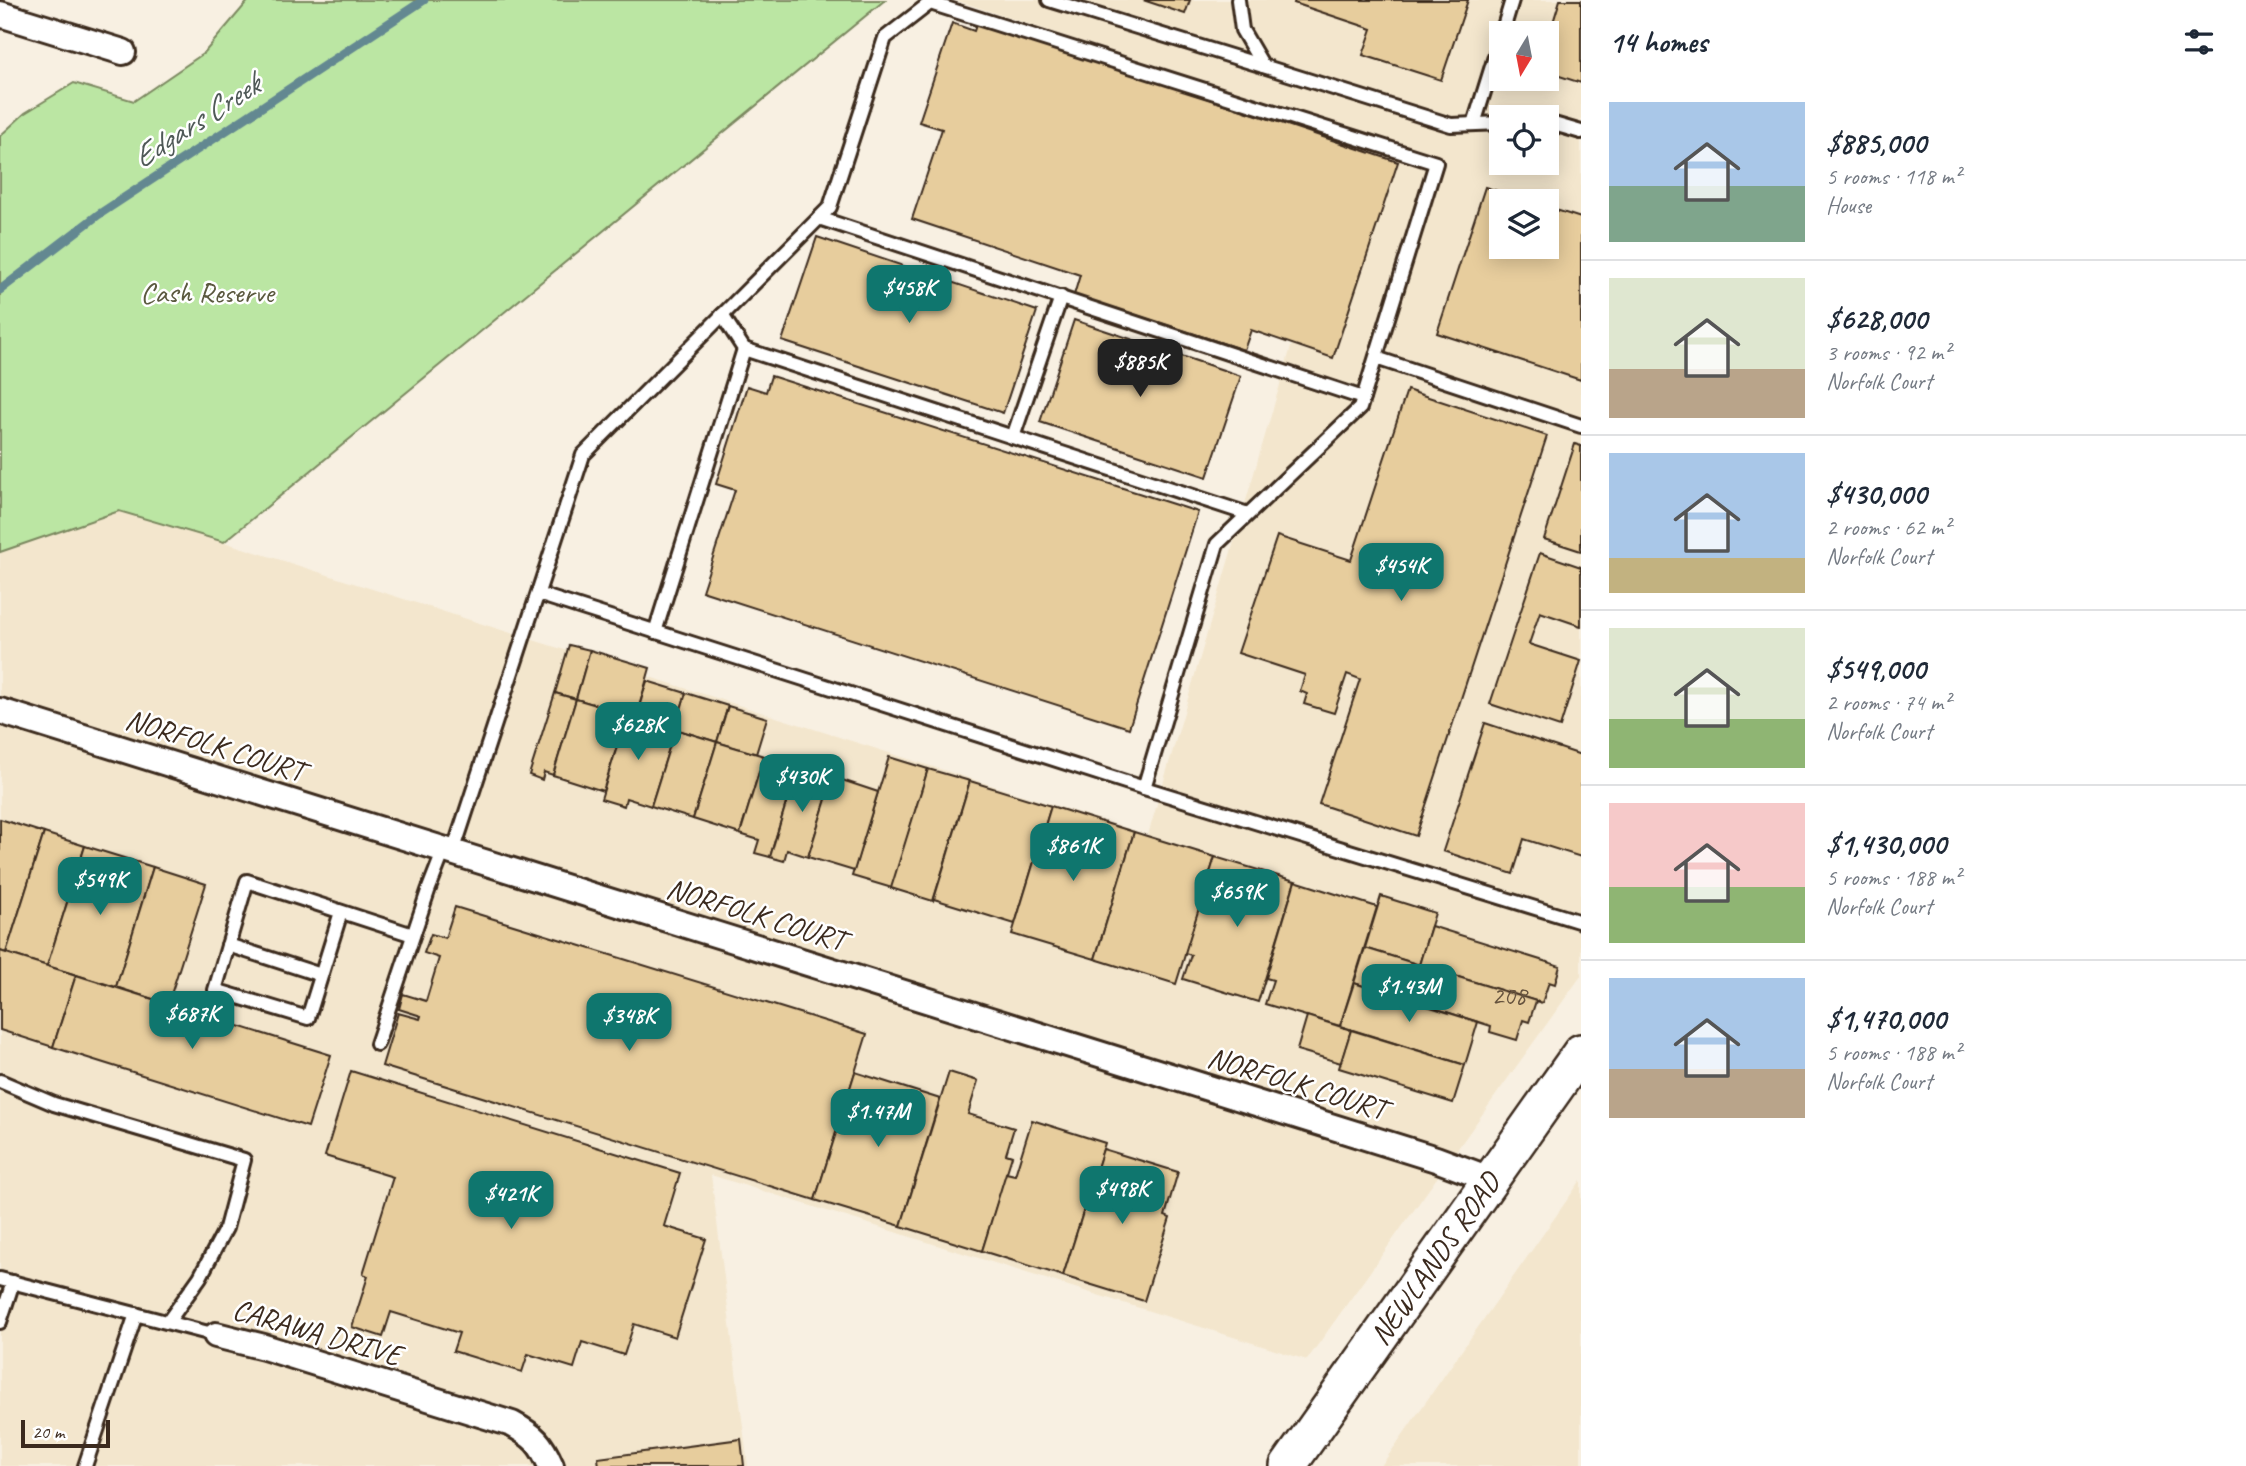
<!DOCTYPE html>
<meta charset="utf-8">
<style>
body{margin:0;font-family:Caveat,sans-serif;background:#f6f6f7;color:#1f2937;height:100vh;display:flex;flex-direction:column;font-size:26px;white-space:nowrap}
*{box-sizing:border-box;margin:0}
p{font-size:23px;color:#747a83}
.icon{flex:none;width:38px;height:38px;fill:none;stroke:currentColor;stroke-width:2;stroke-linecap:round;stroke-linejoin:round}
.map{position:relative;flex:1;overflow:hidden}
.panel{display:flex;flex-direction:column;background:#fff;width:665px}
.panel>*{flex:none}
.needle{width:46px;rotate:190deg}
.controls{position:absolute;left:1489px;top:21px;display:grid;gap:14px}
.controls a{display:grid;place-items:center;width:70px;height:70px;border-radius:0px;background:#fff;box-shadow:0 4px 18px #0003;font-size:35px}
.scale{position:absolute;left:21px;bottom:18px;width:89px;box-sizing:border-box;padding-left:7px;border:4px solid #3b2a1e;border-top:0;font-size:19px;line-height:24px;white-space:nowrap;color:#3b2a1e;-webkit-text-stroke:5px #fff;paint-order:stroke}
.price{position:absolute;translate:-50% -60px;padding:0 16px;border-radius:14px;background:#0f766e;color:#fff;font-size:23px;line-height:46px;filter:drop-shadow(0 2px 4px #0008)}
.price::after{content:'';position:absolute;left:50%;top:42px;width:21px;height:16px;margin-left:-10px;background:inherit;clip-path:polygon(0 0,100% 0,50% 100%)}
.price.on{background:#222;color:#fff}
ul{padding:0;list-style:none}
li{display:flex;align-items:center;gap:21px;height:175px;padding:0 28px}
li+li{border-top:2px solid #e0e1e3}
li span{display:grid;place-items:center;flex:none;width:196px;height:140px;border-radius:0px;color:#555}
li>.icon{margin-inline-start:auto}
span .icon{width:84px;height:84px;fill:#fffc;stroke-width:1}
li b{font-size:30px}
h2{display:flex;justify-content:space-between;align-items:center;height:84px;padding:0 28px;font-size:30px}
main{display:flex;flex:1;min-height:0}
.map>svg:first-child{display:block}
.built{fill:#f3e6cd;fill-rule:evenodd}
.green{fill:#bbe6a3;stroke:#7b8860;stroke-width:2}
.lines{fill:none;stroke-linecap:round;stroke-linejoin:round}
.stream{stroke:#638891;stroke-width:9}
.building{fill:#e7cd9d;stroke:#3b2a1e;stroke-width:2}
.lane-casing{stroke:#3b2a1e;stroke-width:18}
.street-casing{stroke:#3b2a1e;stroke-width:30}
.secondary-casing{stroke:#3b2a1e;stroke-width:40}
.lane{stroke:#fff;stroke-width:12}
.street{stroke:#fff;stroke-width:24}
.secondary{stroke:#fff;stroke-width:35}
.labels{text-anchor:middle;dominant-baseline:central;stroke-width:5;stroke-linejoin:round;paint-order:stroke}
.number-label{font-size:26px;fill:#66533e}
.park-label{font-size:30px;fill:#5b593f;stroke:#fff}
.street-label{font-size:30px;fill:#3b2a1e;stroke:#fff}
.water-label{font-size:32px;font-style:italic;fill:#4f5957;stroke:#fff}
</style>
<main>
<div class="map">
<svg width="1581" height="1466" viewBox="0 0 1581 1466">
<rect width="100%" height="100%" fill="#f8f0e2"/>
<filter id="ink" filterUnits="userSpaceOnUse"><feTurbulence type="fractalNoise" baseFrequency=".0143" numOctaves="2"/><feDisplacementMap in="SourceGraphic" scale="14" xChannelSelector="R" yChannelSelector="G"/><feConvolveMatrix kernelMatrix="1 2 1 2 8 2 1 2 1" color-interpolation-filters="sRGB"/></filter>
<g filter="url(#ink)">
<g class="built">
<path d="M955,0H1581V976L1307,1360L711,1175L748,1466H0V552L119,511L224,542L1148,835L1354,132ZM1502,33H1547V79H1502ZM1502,117H1547V163H1502ZM1502,201H1547V247H1502Z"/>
<path d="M1581,1180V1466H1381Z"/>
</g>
<path class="green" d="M249,0H885L224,542L119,511L0,552V136L25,113L74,83L134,101L204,53Z"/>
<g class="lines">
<path class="stream" d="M0,290L98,215L424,0"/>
</g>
<g class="building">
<path d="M1143,0H1190L1185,14Z"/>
<path d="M1295,0H1468L1441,80L1363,55L1372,29L1294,3Z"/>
<path d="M1560,0H1581V83L1547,72V42Z"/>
<path d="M977,22L1398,162L1333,358L1251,330L1244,350L1074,295L1080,275L912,219L942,129L919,122L952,23L974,31Z"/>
<path d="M1485,187L1529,201H1502V247H1547V207L1581,218V380L1437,333Z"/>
<path d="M817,237L1037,311L1003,413L782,341Z"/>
<path d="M1074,320L1241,376L1207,477L1040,422Z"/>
<path d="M771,376L1198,512L1129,728L702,591L735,490L716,484L747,386L766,392Z"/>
<path d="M1407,390L1547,436L1416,836L1319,804L1360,679L1347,674L1334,713L1304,704L1307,694L1300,691L1305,675L1238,653L1277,536L1351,560Z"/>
<path d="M1575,444L1581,446V551L1544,539Z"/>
<path d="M1540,553L1581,567V626L1540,612L1529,644L1581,661L1560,727L1490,704Z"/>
<path d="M569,645L590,650L576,699L555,693Z"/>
<path d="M590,650L650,668L636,717L576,699Z"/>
<path d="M647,681L686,693L675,729L636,717Z"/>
<path d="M555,693L576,699L553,775L544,772L542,780L529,775Z"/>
<path d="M686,693L728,706L717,742L675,729Z"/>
<path d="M576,699L627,714L603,791L553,775Z"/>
<path d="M728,706L767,718L756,754L717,742Z"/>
<path d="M627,714L675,729L651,806L626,798L624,806L601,799Z"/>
<path d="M1485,723L1581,755V857L1524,839L1513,874L1443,851Z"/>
<path d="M675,729L717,742L693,819L651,806Z"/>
<path d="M717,742L764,756L740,834L693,819Z"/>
<path d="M764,756L797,767L770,857L755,853L759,840L740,834Z"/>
<path d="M889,757L928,769L892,888L852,876Z"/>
<path d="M797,767L833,777L808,857L787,850L784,861L770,857Z"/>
<path d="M928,769L970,781L933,901L891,888Z"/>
<path d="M833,777L878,792L854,871L808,857Z"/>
<path d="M970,781L1051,806L1015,924L934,899Z"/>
<path d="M1051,806L1134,832L1095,959L1012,934Z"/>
<path d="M0,819L44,833L6,953L0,951Z"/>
<path d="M1134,832L1215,857L1176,984L1095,959Z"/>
<path d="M44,833L85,846L47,966L6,953Z"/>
<path d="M85,846L153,867L116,987L47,966Z"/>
<path d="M1215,857L1295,881L1258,1002L1183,979L1191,955L1185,953Z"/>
<path d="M153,867L206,884L168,1004L116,987Z"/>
<path d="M1295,881L1377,907L1340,1026L1265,1004L1273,980L1266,978Z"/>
<path d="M1381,896L1435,913L1419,965L1365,948Z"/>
<path d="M455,907L867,1034L815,1200L382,1066L398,1013L420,1019L421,1016L399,1009L403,994L426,1001L439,958L424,953L431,934L445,938Z"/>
<path d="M1431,926L1560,966L1555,984L1549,982L1542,1003L1419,965Z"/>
<path d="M1365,948L1536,1001L1529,1022L1523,1020L1517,1040L1490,1032L1491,1026L1354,983Z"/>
<path d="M0,951L76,975L53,1047L0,1030Z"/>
<path d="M76,975L331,1055L308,1127L53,1047Z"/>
<path d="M1354,983L1478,1022L1465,1065L1340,1026Z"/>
<path d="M1307,1016L1351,1030L1341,1063L1297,1050Z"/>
<path d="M1351,1030L1465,1065L1453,1103L1339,1068Z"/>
<path d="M351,1071L680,1173L664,1226L706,1239L675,1337L634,1324L624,1355L582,1342L574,1368L528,1354L522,1372L453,1351L459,1333L391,1312L383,1337L352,1327L368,1276L363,1274L393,1177L325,1156Z"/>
<path d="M855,1072L940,1099L901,1226L815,1200Z"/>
<path d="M949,1072L978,1081L968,1114L1014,1128L1006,1154L1012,1156L982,1251L901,1226Z"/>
<path d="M1032,1120L1105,1143L1063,1276L982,1251L1006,1173L1015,1175Z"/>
<path d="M1103,1149L1178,1172L1165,1216L1170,1218L1144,1301L1063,1276Z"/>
<path d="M741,1439L744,1466H599L598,1458Z"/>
</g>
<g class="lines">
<g class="lane-casing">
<g id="lane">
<path d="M1049,0L1263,66"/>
<path d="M1238,0L1242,30L1263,66L1451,125L1502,123"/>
<path d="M1502,33L1512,0"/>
<path d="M1547,122L1581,132"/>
<path d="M1474,124L1502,34"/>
<path d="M819,218L1363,398"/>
<path d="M744,349L1248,514"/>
<path d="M1376,358L1581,426"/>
<path d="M1013,437L1061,297"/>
<path d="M538,594L1144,788L1581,922"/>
<path d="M655,632L744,349L722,315"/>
<path d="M453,852L583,455L830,207L885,38L930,3L1436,163L1360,408L1217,544L1144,788"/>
<path d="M341,912L308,1018L215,990L247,881L413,935"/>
<path d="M228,945L321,975"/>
<path d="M377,1044L428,891L444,850"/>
<path d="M0,1081L54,1104L244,1160L226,1228L200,1277L168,1322"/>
<path d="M0,1279L216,1335"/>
<path d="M0,1322L13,1282"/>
<path d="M85,1466L136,1314"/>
</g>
</g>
<g class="street-casing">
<g id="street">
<path d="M0,14L123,52"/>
<path d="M0,711L1436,1159L1492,1180"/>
<path d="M216,1335L264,1347L512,1424C534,1436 541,1443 551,1466"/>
</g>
</g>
<g class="secondary-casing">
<g id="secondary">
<path id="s1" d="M1288,1466L1581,1052"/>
</g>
</g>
<use href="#lane" class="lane"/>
<use href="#street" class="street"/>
<use href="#secondary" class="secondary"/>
</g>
</g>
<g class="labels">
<g class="number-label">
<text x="1509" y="995">208</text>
</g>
<g class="park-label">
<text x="207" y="292">Cash Reserve</text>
</g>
<g class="street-label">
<text transform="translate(215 745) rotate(17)">NORFOLK COURT</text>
<text transform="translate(756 914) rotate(17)">NORFOLK COURT</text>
<text transform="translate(1297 1083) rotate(17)">NORFOLK COURT</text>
<text stroke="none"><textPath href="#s1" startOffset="254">NEWLANDS ROAD</textPath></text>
<text transform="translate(317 1332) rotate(16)">CARAWA DRIVE</text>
</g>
<g class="water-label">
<text transform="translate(196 121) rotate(-33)">Edgars Creek</text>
</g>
</g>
</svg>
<div class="controls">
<a><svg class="needle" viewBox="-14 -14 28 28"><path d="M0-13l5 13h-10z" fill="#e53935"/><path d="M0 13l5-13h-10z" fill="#747a83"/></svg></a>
<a><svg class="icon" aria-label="locate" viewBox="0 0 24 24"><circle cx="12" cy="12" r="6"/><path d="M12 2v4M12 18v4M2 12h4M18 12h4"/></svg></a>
<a><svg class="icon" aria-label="layers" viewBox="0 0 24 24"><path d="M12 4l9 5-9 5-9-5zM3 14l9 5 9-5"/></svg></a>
</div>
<div class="scale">20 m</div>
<b class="price" style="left:909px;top:325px">$458K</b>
<b class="price on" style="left:1140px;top:399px">$885K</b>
<b class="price" style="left:1401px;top:603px">$454K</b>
<b class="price" style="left:638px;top:762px">$628K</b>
<b class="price" style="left:802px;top:814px">$430K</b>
<b class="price" style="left:1073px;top:883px">$861K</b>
<b class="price" style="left:100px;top:917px">$549K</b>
<b class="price" style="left:1237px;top:929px">$659K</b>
<b class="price" style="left:1409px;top:1024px">$1.43M</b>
<b class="price" style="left:192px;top:1051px">$687K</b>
<b class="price" style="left:629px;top:1053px">$348K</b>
<b class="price" style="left:878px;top:1149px">$1.47M</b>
<b class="price" style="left:1122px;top:1226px">$498K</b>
<b class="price" style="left:511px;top:1231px">$421K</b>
</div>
<section class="panel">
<h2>14 homes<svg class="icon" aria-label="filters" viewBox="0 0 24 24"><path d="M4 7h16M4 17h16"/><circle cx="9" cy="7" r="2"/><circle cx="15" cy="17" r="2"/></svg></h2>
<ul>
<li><span style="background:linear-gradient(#a9c7e8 60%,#7fa58c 0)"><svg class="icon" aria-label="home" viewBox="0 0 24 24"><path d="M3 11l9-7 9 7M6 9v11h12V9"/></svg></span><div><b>$885,000</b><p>5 rooms · 118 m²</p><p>House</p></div></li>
<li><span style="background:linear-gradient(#dfe7d0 65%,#b9a48a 0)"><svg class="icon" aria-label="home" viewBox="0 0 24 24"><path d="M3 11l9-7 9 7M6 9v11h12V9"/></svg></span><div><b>$628,000</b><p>3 rooms · 92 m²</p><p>Norfolk Court</p></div></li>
<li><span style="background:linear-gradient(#a9c7e8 75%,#c2b280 0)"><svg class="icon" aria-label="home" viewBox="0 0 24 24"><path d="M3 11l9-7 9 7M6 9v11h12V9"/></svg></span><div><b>$430,000</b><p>2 rooms · 62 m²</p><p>Norfolk Court</p></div></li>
<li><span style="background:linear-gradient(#dfe7d0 65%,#8fb573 0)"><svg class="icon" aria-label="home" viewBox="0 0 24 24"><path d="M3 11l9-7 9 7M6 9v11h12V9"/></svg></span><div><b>$549,000</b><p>2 rooms · 74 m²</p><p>Norfolk Court</p></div></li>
<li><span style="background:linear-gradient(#f6c9c9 60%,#8fb573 0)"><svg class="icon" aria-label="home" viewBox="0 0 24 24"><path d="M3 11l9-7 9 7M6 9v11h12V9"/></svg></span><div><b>$1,430,000</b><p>5 rooms · 188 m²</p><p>Norfolk Court</p></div></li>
<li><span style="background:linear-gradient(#a9c7e8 65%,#b9a48a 0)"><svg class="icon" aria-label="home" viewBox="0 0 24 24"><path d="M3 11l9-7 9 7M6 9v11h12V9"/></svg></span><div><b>$1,470,000</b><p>5 rooms · 188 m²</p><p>Norfolk Court</p></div></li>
</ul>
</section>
</main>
